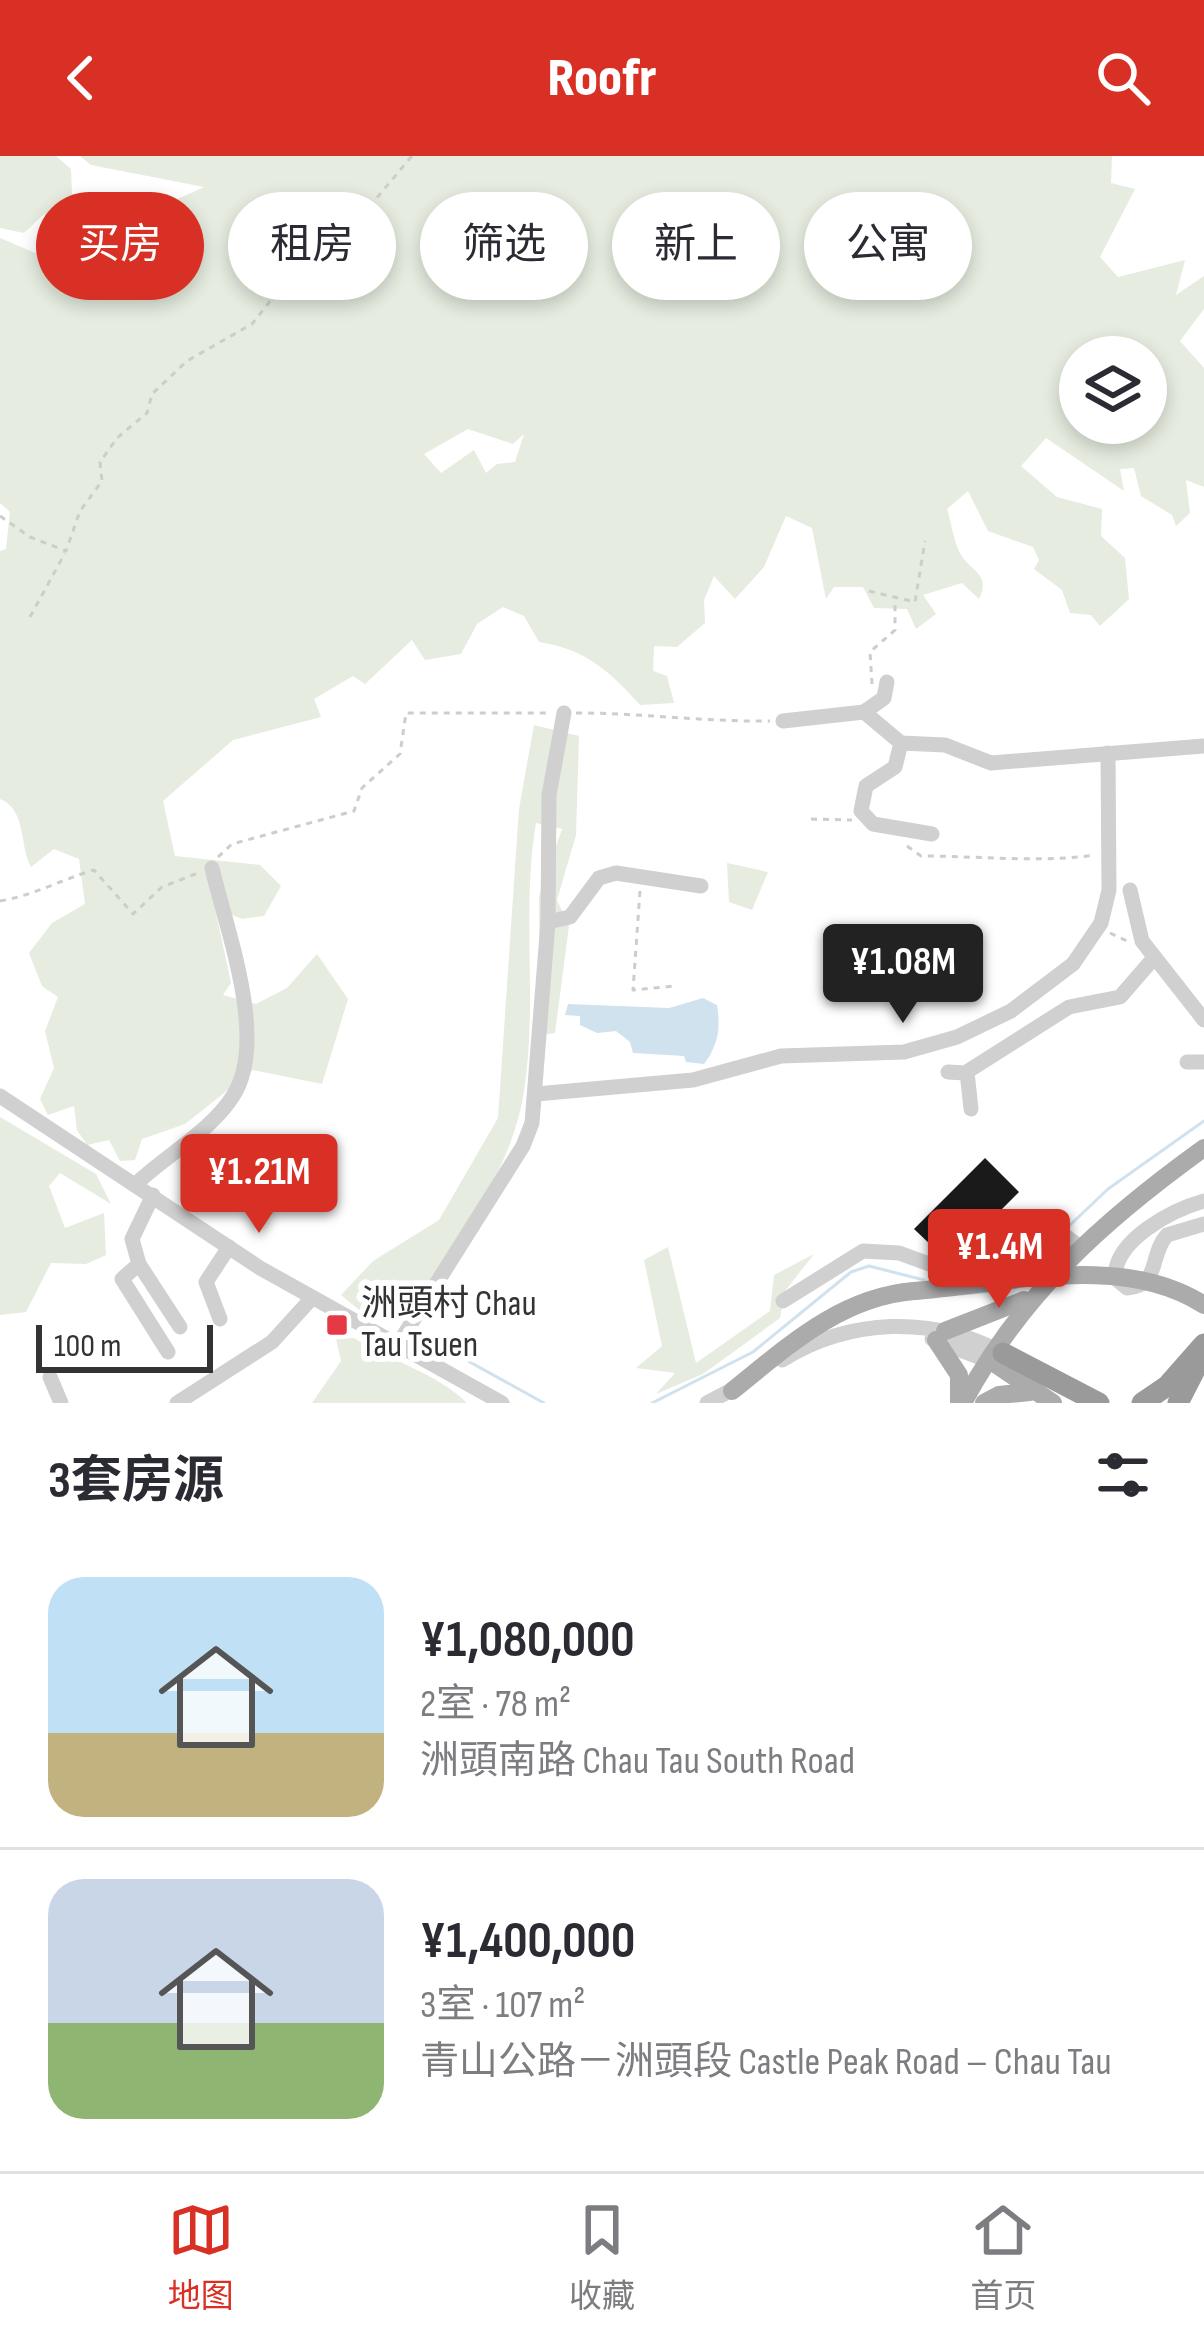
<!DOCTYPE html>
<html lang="zh">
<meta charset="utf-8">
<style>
body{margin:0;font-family:"Sofia Sans Condensed","Noto Sans SC",sans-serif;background:#f7f7f7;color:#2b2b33;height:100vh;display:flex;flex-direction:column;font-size:45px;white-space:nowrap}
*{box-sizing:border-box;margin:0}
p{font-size:39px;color:#7c7c81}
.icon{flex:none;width:66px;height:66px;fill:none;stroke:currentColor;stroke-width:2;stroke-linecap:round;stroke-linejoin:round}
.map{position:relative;height:1247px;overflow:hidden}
.details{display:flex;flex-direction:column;background:#fff;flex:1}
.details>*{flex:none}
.top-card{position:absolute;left:36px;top:36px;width:1134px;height:108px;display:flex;gap:24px}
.tools{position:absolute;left:1059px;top:180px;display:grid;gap:24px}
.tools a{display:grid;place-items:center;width:108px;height:108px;border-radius:50%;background:#fff;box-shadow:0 6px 18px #0003;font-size:60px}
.scale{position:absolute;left:36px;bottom:30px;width:177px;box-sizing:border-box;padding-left:12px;border:6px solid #333;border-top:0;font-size:33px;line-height:42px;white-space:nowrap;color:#333;-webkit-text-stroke:9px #fff;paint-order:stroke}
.price{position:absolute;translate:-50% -102px;padding:0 27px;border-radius:12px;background:#d93025;color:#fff;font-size:39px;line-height:78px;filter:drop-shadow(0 3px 6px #0008)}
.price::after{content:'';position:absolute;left:50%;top:72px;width:36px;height:27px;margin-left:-18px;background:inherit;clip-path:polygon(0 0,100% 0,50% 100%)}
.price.active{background:#222;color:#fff}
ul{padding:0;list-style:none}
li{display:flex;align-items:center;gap:36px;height:300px;padding:0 48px}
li+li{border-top:3px solid #e1e1e2}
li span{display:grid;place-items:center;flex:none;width:336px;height:240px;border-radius:36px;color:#555}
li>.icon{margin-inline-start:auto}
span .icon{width:144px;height:144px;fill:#fffc;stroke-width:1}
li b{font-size:51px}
h2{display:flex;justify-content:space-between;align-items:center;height:144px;padding:0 48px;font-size:51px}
.chip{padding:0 42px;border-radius:54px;background:#fff;box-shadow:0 6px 18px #0003;font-size:42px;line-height:108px}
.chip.active{background:#d93025;color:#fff}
header{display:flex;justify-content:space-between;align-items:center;height:156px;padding:0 48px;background:#d93025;color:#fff;font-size:54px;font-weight:800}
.tab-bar{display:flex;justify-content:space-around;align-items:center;height:168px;border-top:3px solid #e1e1e2;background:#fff;font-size:33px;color:#7c7c81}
.tab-bar a{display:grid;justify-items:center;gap:6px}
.tab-bar .active{color:#d93025}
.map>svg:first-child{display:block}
.green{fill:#e6ecdf;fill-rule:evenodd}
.water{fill:#cfe2ee}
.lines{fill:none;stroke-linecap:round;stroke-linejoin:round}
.stream{stroke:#cfe2ee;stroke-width:3}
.building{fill:#1a1a1a}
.path{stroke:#cdcdcd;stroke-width:3;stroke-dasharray:6 6;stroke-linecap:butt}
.minor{stroke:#d0d0d0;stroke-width:15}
.major{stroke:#ababab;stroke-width:18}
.highway{stroke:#9a9a9a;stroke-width:21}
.major-bridge{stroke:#ababab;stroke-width:18}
.poi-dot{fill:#e63946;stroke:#fff;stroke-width:4.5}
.labels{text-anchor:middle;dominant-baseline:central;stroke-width:12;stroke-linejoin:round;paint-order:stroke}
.poi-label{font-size:36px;fill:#333;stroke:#fff;text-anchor:start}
</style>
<header><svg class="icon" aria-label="back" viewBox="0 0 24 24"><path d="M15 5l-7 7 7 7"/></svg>Roofr<svg class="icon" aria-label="search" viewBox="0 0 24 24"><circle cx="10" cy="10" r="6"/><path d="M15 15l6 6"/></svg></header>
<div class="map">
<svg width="1204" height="1247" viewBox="0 0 1204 1247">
<rect width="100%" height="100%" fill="#fff"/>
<g class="green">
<path d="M0,0H56L71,13L72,39L57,73L44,58L24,77L0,72Z"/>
<path d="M80,0H1112L1111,27L1135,33L1100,101L1118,121L1185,104L1176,139L1204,120V153L1180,185L1204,212V331L1186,324L1190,357L1176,370L1172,359L1141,340L1134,312L1120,313L1124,335L1046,282L1021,310L1057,341L1102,353L1101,380L1125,402L1129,443L1100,470L1091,459L1070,457L1062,434L1034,413L1039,404L1033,391L988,375L968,335L947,353C952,368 954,390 963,402C975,417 990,420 979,443L962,427L923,439L936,458L916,473L907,453L874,452L863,431H834L826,443L812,372L786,360L764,411L735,443L714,420L704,444L705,467L677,491L654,490L653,515L667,520L674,547L640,549C610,515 585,493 539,486L524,460L503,451L477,468L461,498L425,504L412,484L365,528L353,520L314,543L321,561L233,584L163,645L175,700L260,709L281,730L264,760L242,763L215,752L231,827L223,839L256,848L287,832L317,798L348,843L322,928L253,914L185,968L142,983L135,1004L120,1005L109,984L87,989L77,974L74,950L48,959L40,943L54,912L45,875L58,841L42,830L29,797L52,767L85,748L79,703L54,693L31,711C19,689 27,654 0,643V395L6,393L10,356L0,347V82L47,102L204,31L91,9ZM1080,201H1146V267H1080ZM468,273L513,288L524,278L515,306L497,308L486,317L474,294L441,317L424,298Z"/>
<path d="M534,569L579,580L576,679L557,744L569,770L555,877L540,879L539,740L562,673L536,667C521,755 538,846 524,935C511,1019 455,1085 410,1154L384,1159L386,1126L365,1137L364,1158L341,1139L373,1105L439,1064L498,962L519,653Z"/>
<path d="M727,707L768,716L752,754L729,746Z"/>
<path d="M0,961L96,1018L111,1048L60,1017L49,1030L65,1072L104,1057L106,1099L86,1108L51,1107L26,1156L0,1159Z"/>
<path d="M668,1091L696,1207L770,1155L774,1119L814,1098L785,1135L780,1162L703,1218L656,1238L675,1217L636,1212L662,1190L644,1104Z"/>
<path d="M354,1182C390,1205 437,1217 467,1247H312L341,1205L336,1183Z"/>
</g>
<path class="water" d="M703,842L717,849C721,873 718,889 704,908L686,906L684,900L633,897L630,886L616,875L597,877L580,869V860L565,859L568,848L669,852Z"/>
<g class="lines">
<g class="stream">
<path d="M1068,1071L1108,1033L1204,965"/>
<path d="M1027,1114L1058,1082"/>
<path d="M961,1138L993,1135"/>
<path d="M430,1184L544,1247"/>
<path d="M652,1247L753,1196L851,1116L869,1110L924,1124"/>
</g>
</g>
<path class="building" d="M985,1002L1019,1036L955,1100L938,1084L932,1090L914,1073Z"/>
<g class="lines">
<g class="path">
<path d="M0,360L30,381L66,395L80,355L102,325L100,306L117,282L147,257L152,238L187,205L252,168L279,134L333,94L412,0"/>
<path d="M869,435L915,446L925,385"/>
<path d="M30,461L65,397"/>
<path d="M872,528L870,496L895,474V445"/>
<path d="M576,557C642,557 704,566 770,565"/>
<path d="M811,663L852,664"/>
<path d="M907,690L921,700C980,700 1038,707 1095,699"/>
<path d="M218,701L232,688L354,655L362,632L400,598L406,557H549"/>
<path d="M640,735L633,834L675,830"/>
<path d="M0,745C35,739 60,724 94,714L133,758L162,731L198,717"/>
<path d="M1110,777L1127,785"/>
</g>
<g class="minor">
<path d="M864,556L884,542L887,526"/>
<path d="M783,565L864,556L901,587L945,589L991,607L1204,590"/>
<path d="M901,587L895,611L866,630L861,655L873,668L932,678"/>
<path d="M1130,734L1142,785L1204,864"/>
<path d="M548,766L570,761L599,722L616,717L701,730"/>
<path d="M1187,906H1204"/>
<path d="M948,916L965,917L1069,851L1120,841L1153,803"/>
<path d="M967,916L971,953"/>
<path d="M536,938L693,924L781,900L904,896L957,881L1011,855L1073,808L1101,767L1109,734L1108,597"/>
<path d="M0,940L260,1112L502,1247"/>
<path d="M136,1028C165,1000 211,975 233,940C269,884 226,773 212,712"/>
<path d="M153,1039L132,1083L139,1108L122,1123L168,1196"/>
<path d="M1204,1045C1172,1054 1114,1084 1115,1122L1127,1132C1161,1129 1149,1099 1167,1079L1204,1068"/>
<path d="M139,1108L180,1171"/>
<path d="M783,1145L863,1095L899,1097L957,1118L985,1116L1005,1104L1034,1066L1049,1068L1079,1090"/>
<path d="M220,1163L206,1126L229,1091"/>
<path d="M932,1183L994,1207"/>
<path d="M397,1190L523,990L532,967L548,766L549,639L564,557"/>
<path d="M782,1204C850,1162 932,1159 1003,1197"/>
<path d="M50,1221L61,1247"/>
<path d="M177,1247L272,1186L312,1142"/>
<path d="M707,1247L741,1229"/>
</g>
<g class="major">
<path d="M945,1175L1024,1144"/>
<path d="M936,1184L959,1219V1247"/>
<path d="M997,1209L1053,1247"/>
<path d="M732,1235C787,1191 840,1141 914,1135"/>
<path d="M963,1247C1022,1137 1104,1064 1204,992"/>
<path d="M984,1247L999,1239L1030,1236"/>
</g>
<g class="highway">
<path d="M1003,1197L1099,1247"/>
<path d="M1142,1247L1167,1230L1204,1188"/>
<path d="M1178,1247L1197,1210"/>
</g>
<path class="major-bridge" d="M914,1135C1005,1128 1123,1096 1204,1149"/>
</g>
<rect class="poi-dot" x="325" y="1157" width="24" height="24" rx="6"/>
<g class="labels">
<g class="poi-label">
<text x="361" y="1148">洲頭村 Chau<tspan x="361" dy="41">Tau Tsuen</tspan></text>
</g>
</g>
</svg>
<div class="tools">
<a><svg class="icon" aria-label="layers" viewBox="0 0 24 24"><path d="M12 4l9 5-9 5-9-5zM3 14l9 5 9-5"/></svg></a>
</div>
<div class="scale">100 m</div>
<b class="price active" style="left:903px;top:870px">¥1.08M</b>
<b class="price" style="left:259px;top:1080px">¥1.21M</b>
<b class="price" style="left:999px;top:1155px">¥1.4M</b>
<div class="top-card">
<a class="chip active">买房</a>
<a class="chip">租房</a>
<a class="chip">筛选</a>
<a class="chip">新上</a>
<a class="chip">公寓</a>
</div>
</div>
<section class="details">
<h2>3套房源<svg class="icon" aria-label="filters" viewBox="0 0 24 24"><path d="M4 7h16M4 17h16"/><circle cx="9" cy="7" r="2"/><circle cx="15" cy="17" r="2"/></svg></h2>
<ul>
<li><span style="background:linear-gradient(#bfe0f5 65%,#c2b280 0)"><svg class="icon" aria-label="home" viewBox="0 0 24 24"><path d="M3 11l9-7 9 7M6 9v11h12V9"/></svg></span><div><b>¥1,080,000</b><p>2室 · 78 m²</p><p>洲頭南路 Chau Tau South Road</p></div></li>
<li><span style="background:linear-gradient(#c9d6e8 60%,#8fb573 0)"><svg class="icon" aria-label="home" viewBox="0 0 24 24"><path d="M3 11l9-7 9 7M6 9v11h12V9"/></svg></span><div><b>¥1,400,000</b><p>3室 · 107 m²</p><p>青山公路－洲頭段 Castle Peak Road – Chau Tau</p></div></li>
</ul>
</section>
<nav class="tab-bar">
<a class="active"><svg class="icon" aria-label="map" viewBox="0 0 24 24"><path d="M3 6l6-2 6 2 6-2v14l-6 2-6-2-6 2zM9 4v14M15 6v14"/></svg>地图</a>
<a><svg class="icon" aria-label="saved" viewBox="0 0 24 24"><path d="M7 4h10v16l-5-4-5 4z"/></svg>收藏</a>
<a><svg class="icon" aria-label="home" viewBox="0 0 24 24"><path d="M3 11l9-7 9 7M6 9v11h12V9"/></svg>首页</a>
</nav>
